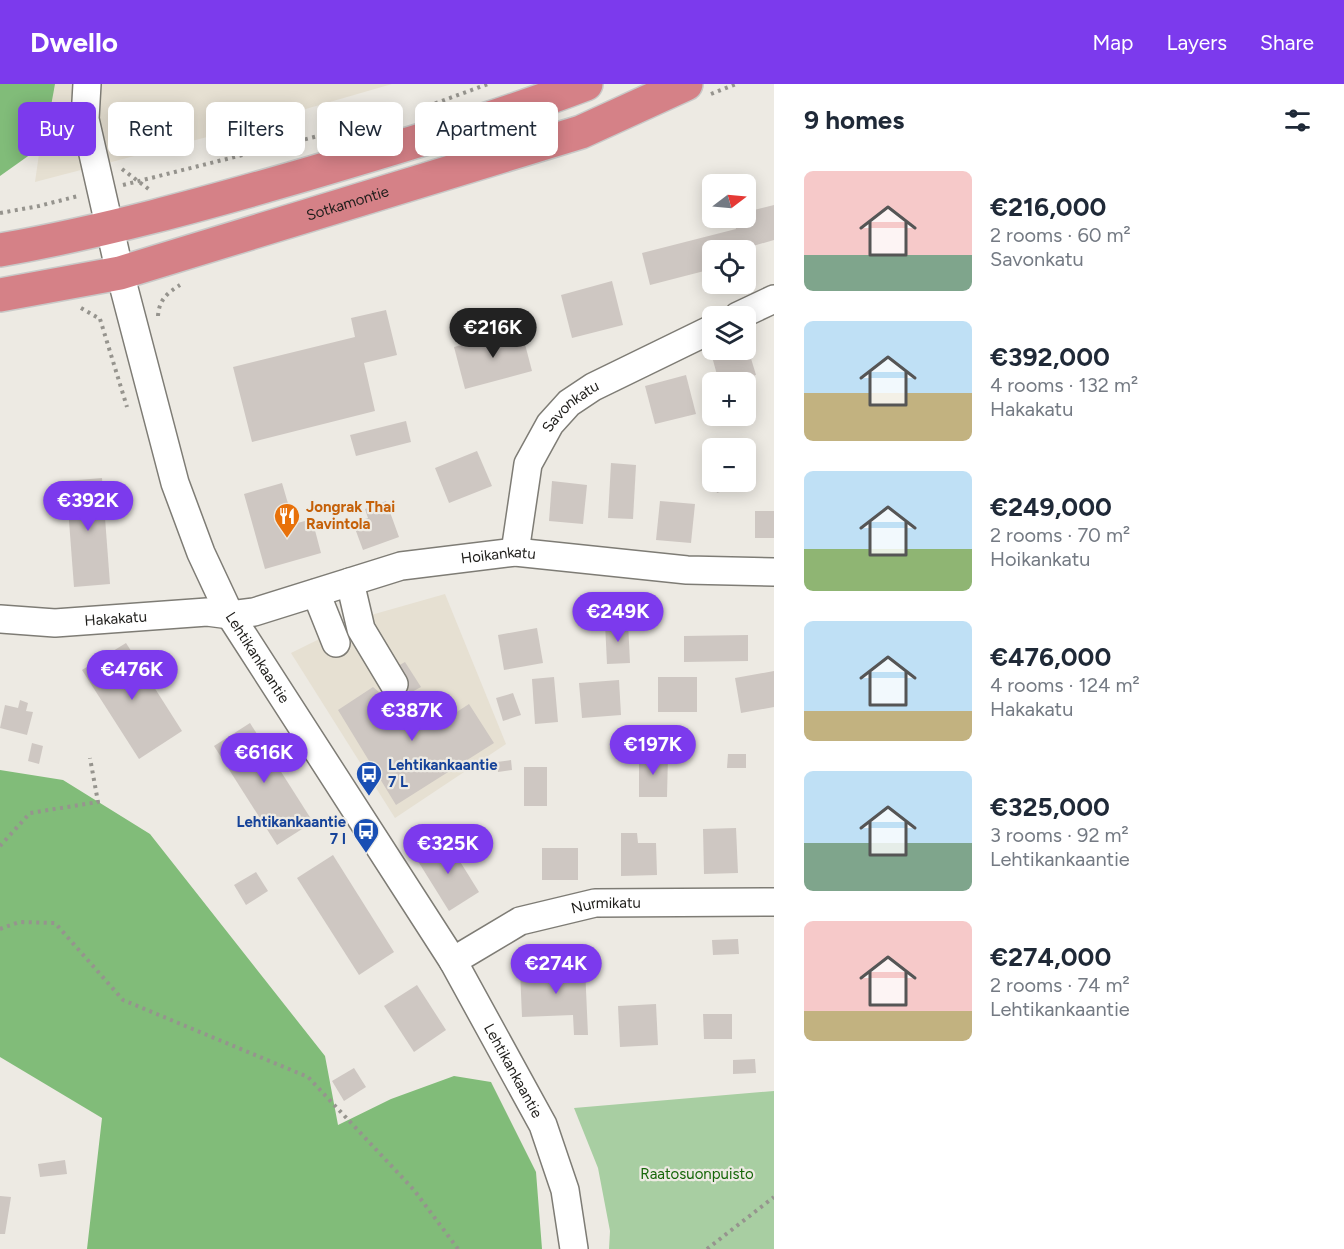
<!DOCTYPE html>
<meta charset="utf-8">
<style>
body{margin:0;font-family:Figtree,sans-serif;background:#f6f6f7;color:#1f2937;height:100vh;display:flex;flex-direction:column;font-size:22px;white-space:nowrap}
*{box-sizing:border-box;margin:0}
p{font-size:20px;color:#747a83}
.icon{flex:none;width:33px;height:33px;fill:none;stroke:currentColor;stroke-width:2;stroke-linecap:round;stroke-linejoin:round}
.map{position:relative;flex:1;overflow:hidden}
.sheet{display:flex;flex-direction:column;background:#fff;width:570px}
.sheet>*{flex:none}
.top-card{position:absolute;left:18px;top:18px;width:570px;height:54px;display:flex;gap:12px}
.needle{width:39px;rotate:74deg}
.tools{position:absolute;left:702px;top:90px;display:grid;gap:12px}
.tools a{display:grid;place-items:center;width:54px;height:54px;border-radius:9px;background:#fff;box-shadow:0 3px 15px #0003;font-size:30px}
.price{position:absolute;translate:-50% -51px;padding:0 14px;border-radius:21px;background:#7c3aed;color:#fff;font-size:20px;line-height:39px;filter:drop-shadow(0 2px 3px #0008)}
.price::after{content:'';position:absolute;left:50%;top:36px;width:18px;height:14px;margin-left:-9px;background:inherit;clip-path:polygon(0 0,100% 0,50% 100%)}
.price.selected{background:#222;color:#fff}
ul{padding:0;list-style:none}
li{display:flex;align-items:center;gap:18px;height:150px;padding:0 30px}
li span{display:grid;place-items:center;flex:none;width:168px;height:120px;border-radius:9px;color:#555}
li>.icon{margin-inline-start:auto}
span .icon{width:72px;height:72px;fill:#fffc;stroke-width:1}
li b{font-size:26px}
h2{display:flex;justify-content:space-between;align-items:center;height:72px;padding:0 30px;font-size:26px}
.chip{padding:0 21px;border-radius:9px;background:#fff;box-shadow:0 3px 15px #0003;font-size:21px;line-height:54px}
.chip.selected{background:#7c3aed;color:#fff}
header{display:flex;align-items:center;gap:36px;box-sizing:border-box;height:84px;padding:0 30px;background:#7c3aed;color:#fff}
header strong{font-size:28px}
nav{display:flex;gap:33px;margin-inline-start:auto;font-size:21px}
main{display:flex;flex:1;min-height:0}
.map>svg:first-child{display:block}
.built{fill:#e6e0d2}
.green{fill:#a8cea2}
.forest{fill:#81bc79}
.building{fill:#cec7c2}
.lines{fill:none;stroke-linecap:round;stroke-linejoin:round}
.minor-casing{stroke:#7e7c75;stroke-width:30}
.highway-casing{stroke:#c9c9c8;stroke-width:36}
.path{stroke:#96948e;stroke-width:4;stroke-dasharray:3 4.5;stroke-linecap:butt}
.minor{stroke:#fff;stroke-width:27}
.highway{stroke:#d58187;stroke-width:33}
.labels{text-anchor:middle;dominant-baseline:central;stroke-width:4.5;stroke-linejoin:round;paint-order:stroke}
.street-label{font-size:15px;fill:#1e1d1a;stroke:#edeae3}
.food-label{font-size:15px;font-weight:bold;fill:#c56008;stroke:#edeae3;text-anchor:start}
.transit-label{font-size:15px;font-weight:bold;fill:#164399;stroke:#edeae3;text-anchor:start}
.park-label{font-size:15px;fill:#166609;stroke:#edeae3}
</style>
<header>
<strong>Dwello</strong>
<nav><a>Map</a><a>Layers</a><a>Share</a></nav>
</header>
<main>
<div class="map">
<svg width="774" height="1165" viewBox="0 0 774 1165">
<rect width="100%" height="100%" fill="#edeae3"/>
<g class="built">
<path d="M49,0H392L230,47L35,98Z"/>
<path d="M445,510L506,660L395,734L291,569L364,533Z"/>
</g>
<path class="green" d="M774,1007V1165H609L610,1147L598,1084L574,1024Z"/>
<g class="forest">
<path d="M0,0H55L49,33L31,70L0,92Z"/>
<path d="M0,686L63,696L150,750L325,972L338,1041L391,1015L454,992L491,998L536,1088L542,1165H87L102,1034L0,973Z"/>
</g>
<g class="building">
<path d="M774,121V156L739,166H712V185L650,201L642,169L736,145L733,134H746V128Z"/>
<path d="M612,197L623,241L572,254L561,211Z"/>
<path d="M386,226L397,271L364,279L375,327L252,358L233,283L355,253L351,234Z"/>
<path d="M521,245L532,287L465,305L454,263Z"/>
<path d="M746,258L756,291L745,294L753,320L746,322V298H719L711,269L722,266H746Z"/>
<path d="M686,291L696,330L655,340L645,302Z"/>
<path d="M406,337L411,358L356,372L350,351Z"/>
<path d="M477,367L492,402L449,419L435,384Z"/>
<path d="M611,379L636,381L633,435L608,434Z"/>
<path d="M102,394L110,500L74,503L66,397Z"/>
<path d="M552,397L587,401L583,440L549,437Z"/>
<path d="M713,398H747L717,409Z"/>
<path d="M282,399L294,440L312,435L321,469L265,485L244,410Z"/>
<path d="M386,417L399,453L363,466L353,439L368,434L365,425Z"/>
<path d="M660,417L695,420L691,459L656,456Z"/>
<rect x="755" y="427" width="19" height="27"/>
<path d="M628,538L630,579L607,580L605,539Z"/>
<path d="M537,544L543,579L504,586L498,551Z"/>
<path d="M748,551V577L684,578V552Z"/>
<path d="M126,559L182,647L139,675L82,586Z"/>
<path d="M405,578L421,603L410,609L394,584Z"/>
<path d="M774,587V623L741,629L735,594Z"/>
<path d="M554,593L558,638L535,640L532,595Z"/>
<rect x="658" y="593" width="39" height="35"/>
<path d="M619,596L621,631L582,634L579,599Z"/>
<path d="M373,603L387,615L393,611L417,646L438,631L443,637L469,620L494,659L396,721L338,626Z"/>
<path d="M513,609L521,631L503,637L496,614Z"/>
<path d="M20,616L28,619L26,627L33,628L27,651L0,644L5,621L18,624Z"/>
<path d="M250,639L313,738L277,761L214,662Z"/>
<path d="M32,659L43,662L39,680L28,677Z"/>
<path d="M728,670H746V684H727Z"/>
<path d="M639,671H668L667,713H639Z"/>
<path d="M511,676L512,686L498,688L497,678Z"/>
<rect x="524" y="683" width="23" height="39"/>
<path d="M736,744L738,789L704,790L703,745Z"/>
<path d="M621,749H637L638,759H656L657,791L621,792Z"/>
<path d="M446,755L479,808L449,827L416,774Z"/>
<rect x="542" y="764" width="36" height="32"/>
<path d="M333,771L394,868L359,891L297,794Z"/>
<path d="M256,788L268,807L246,821L234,801Z"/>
<path d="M738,855L739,870L713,871L712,856Z"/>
<path d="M585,883L588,951H574L573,931L522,933L520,886Z"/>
<path d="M417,901L446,946L414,968L384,922Z"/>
<path d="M656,920L658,961L620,963L618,922Z"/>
<path d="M703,930H732V955H704Z"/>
<path d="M755,975L756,989L733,990V976Z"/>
<path d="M354,984L366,1003L344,1017L332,997Z"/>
<path d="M65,1076L67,1090L40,1093L38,1080Z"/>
<path d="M0,1112L11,1113L5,1150H0Z"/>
</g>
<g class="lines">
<g class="minor-casing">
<g id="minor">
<path id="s1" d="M87,0L85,35L120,189L175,399L201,469L230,531L453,877L543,1041L565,1106L574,1165"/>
<path d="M738,232L774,215"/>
<path id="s2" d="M515,468L528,380L550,340L569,319L593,303L712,245"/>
<path d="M350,498L361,545L394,600"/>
<path d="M316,509L336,559"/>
<path id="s3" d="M0,535L55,539L207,528L230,531L254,528L401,482L515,468L687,486L774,488"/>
<path id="s4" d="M453,877L520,837L595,819L774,818"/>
</g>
</g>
<g class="highway-casing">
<g id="highway">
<path d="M0,166C103,148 204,120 304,91C399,63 494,35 586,0"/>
<path id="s5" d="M0,211L120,189L581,48L686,0"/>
</g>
</g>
<g class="path">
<path d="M711,10L736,0"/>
<path d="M428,22L488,0"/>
<path d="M122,85L150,106"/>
<path d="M123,101L390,34"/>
<path d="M0,129L39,122L78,112"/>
<path d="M81,224L100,235"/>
<path d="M158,232C159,216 167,209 180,201"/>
<path d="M100,235L127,323"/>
<path d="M0,762L30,729L98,718L90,674"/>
<path d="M0,845L19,838L55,839L123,916L308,993L414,1106L458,1165"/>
<path d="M707,1165L774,1113"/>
</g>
<use href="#minor" class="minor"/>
<use href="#highway" class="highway"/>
</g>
<defs>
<g id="restaurant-pin" transform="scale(1.35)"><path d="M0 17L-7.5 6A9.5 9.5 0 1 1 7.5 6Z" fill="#e8710a" stroke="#edeae3"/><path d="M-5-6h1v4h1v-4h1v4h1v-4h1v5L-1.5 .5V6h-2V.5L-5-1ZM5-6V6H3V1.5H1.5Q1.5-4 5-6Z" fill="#fff"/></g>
<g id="bus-pin" transform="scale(1.35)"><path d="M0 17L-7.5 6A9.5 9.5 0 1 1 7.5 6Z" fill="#1a4fb4" stroke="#edeae3"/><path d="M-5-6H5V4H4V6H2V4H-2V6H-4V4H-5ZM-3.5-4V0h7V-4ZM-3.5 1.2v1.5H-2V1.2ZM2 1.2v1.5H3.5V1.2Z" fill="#fff"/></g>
</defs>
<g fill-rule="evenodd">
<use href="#restaurant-pin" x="287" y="432"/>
<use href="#bus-pin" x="369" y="690"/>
<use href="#bus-pin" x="366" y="747"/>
</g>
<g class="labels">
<g class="street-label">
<text stroke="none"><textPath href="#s5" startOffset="360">Sotkamontie</textPath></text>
<text stroke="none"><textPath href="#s2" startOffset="162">Savonkatu</textPath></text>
<text stroke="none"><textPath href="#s3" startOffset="507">Hoikankatu</textPath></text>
<text stroke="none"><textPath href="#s3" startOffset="116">Hakakatu</textPath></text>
<text stroke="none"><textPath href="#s1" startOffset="604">Lehtikankaantie</textPath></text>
<text stroke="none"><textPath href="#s4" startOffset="166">Nurmikatu</textPath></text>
<text stroke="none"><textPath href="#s1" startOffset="1090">Lehtikankaantie</textPath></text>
</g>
<g class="food-label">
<text x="306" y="423">Jongrak Thai<tspan x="306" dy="17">Ravintola</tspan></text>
</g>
<g class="transit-label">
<text x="388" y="681">Lehtikankaantie<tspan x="388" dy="17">7 L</tspan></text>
<text x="346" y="738" text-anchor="end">Lehtikankaantie<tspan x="346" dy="17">7 I</tspan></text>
</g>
<g class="park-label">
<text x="697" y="1090">Raatosuonpuisto</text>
</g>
</g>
</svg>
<div class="tools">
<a><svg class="needle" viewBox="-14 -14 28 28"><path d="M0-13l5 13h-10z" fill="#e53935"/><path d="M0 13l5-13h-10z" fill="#747a83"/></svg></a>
<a><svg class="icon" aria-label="locate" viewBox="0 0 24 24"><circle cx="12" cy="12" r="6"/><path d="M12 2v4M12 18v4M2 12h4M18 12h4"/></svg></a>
<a><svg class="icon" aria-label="layers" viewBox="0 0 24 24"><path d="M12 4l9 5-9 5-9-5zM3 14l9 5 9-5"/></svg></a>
<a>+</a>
<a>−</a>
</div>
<b class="price selected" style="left:493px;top:275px">€216K</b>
<b class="price" style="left:88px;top:448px">€392K</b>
<b class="price" style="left:618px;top:559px">€249K</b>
<b class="price" style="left:132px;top:617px">€476K</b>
<b class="price" style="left:412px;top:658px">€387K</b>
<b class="price" style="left:653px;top:692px">€197K</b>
<b class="price" style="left:264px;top:700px">€616K</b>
<b class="price" style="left:448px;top:791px">€325K</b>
<b class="price" style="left:556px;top:911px">€274K</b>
<div class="top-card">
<a class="chip selected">Buy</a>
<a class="chip">Rent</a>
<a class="chip">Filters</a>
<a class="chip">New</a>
<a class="chip">Apartment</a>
</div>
</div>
<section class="sheet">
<h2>9 homes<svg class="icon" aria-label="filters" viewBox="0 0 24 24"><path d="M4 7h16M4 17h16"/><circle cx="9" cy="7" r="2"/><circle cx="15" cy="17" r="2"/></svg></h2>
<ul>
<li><span style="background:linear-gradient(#f6c9c9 70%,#7fa58c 0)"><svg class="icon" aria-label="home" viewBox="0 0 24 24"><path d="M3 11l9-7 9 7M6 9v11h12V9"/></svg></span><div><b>€216,000</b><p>2 rooms · 60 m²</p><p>Savonkatu</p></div></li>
<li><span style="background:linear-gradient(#bfe0f5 60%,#c2b280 0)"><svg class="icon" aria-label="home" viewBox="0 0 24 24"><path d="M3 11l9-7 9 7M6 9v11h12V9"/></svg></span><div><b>€392,000</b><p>4 rooms · 132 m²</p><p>Hakakatu</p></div></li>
<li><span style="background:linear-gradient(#bfe0f5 65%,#8fb573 0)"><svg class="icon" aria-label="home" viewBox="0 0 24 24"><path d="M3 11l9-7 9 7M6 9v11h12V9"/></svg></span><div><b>€249,000</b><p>2 rooms · 70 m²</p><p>Hoikankatu</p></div></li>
<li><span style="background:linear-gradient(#bfe0f5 75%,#c2b280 0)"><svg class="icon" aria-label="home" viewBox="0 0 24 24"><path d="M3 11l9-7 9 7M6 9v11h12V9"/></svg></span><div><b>€476,000</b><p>4 rooms · 124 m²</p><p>Hakakatu</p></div></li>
<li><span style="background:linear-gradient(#bfe0f5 60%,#7fa58c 0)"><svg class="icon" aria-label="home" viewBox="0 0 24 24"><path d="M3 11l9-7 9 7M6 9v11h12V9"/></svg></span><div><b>€325,000</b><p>3 rooms · 92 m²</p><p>Lehtikankaantie</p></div></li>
<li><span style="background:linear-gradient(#f6c9c9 75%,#c2b280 0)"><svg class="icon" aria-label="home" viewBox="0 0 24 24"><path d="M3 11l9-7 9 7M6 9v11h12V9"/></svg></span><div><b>€274,000</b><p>2 rooms · 74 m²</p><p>Lehtikankaantie</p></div></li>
</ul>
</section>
</main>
